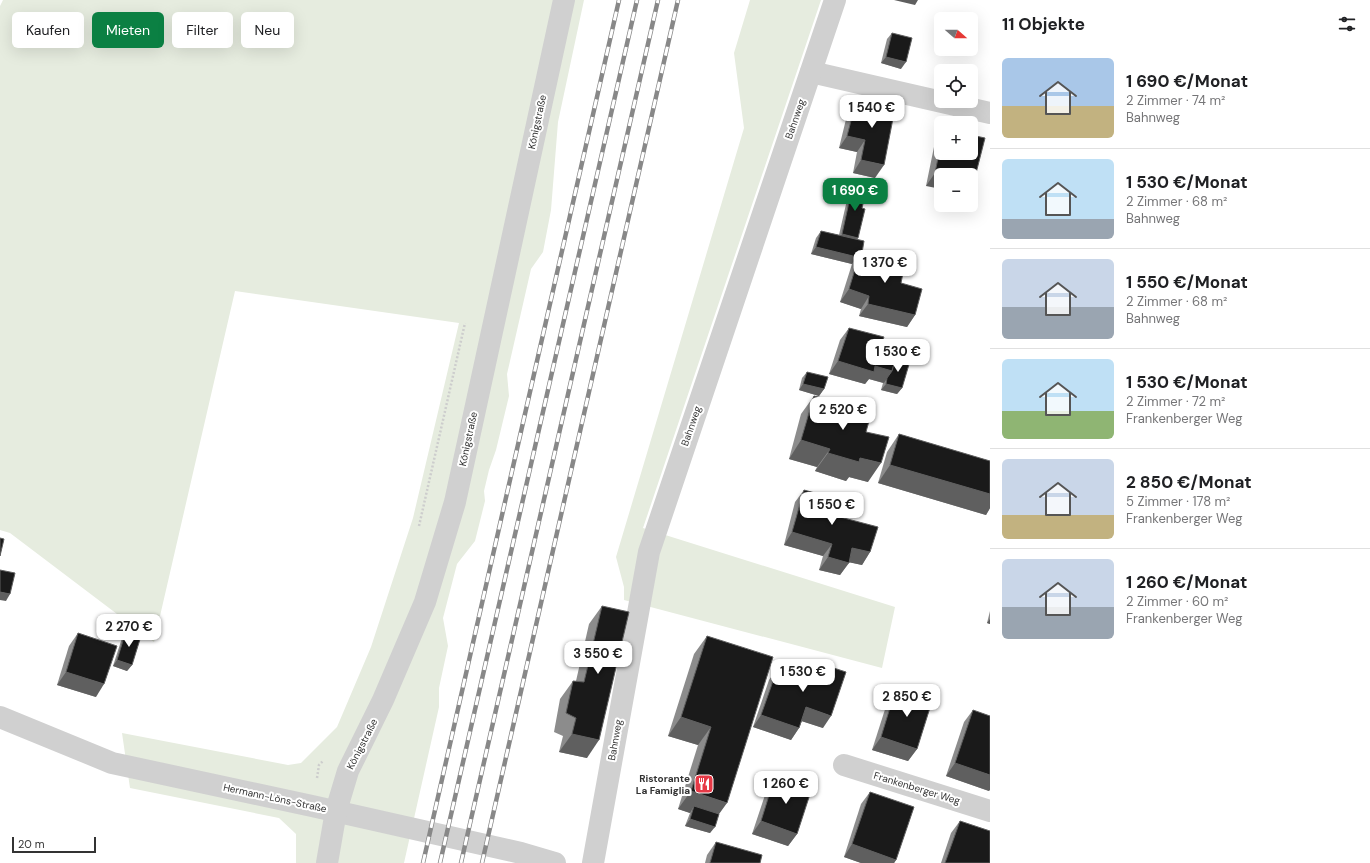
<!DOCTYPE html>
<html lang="de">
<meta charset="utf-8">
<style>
body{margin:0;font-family:"DM Sans",sans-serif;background:#f6f6f6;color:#202124;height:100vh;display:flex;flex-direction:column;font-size:15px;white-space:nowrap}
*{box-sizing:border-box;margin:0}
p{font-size:13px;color:#757577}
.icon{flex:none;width:22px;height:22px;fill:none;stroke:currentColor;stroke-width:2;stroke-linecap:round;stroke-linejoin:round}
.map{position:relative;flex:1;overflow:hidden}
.details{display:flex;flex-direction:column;background:#fff;width:380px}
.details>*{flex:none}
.guide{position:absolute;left:12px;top:12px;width:380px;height:36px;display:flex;gap:8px}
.needle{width:26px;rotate:110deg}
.controls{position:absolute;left:934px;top:12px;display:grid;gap:8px}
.controls a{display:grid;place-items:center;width:44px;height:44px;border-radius:6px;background:#fff;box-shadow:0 4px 16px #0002;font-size:20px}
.scale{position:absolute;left:12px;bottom:10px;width:84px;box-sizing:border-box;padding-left:4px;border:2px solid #333;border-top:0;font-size:11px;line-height:14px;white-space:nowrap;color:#333;-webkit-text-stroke:3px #fff;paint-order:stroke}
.price{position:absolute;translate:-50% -34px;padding:0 9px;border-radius:8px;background:#fff;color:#222;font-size:13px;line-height:26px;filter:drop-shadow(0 1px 2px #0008)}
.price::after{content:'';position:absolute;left:50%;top:24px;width:12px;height:9px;margin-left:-6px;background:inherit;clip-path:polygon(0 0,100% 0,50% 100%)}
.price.current{background:#0b8043;color:#fff}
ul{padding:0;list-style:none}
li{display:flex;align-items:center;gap:12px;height:100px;padding:0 12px}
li+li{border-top:1px solid #e0e0e0}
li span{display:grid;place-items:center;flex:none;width:112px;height:80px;border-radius:6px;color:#555}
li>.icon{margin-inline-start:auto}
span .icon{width:48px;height:48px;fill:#fffc;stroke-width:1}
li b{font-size:17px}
h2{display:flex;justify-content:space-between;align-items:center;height:48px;padding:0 12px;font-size:17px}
.pill{padding:0 14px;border-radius:6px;background:#fff;box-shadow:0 4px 16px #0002;font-size:14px;line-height:36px}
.pill.current{background:#0b8043;color:#fff}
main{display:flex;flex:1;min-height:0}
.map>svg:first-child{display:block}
.green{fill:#e6ecdf}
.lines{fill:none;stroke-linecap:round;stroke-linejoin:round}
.path{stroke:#cdcdcd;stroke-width:2.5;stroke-dasharray:2 2;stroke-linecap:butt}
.minor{stroke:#d0d0d0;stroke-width:22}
.rail-casing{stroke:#888;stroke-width:4.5}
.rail{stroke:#fff;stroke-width:3;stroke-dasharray:9;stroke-linecap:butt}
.wall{fill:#8c8c8c}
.shaded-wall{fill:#5f5f5f}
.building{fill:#1a1a1a;stroke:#5f5f5f}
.labels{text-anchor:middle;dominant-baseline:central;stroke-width:4;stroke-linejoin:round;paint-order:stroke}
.street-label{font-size:10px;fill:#333;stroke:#fff}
.poi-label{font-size:10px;font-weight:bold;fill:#333;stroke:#fff;text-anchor:end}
</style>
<main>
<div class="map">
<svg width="990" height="863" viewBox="0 0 990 863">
<rect width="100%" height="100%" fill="#fff"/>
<g class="green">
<path d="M3,0H584L558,122L551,210L543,252L531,269L507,374L509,396L496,450L489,470L484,491L485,501L475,541L457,564L443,618L448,646L439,688V707L404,863H296V834L279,818L130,788L122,733L288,765L301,763L337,727L371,647L413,518L459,323L235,291L154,642L10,533L0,530V6Z"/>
<path d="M750,0H821L643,528L895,607L882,668L624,600V587L616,557L744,128L734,53Z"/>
</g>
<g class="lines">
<g class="path">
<path d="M419,526L465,323"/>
<path d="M317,778L319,765L323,761"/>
</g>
<g class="minor">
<path d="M811,72L990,113"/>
<path d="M0,717L112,763L312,806L521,853L555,863"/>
<path d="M844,765L990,811"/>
<path d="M327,863L336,811L348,771L383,700L425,602L455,502L564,0"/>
<path d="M593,863L649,552L835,0"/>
</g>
<g class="rail-casing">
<g id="rail">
<path d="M423,863L619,0"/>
<path d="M440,863L637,0"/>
<path d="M461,863L658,0"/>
<path d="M482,863L678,0"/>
</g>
</g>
<use href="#rail" class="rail"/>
</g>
<g class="wall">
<path d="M892,33L901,69L881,63L887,39Z"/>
<path d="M857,98L875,178L853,173L857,152L839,148L848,111Z"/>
<path d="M941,134V153L974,181L926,186L935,142Z"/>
<path d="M853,184L862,208L857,240L862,253L901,283L915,315L907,327L859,316L861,309L840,302L852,264L811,254L816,238L821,231L839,235L849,191Z"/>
<path d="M849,328L882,342L896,358L902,388L897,394L881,390L883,383L869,379L865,384L829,374L840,340Z"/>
<path d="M807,372L824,389L819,396L799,390L802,378Z"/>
<path d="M814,396L866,432L868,482L849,477L846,481L815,471L817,467L789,459L801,414Z"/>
<path d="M899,434L990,461V508L986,515L878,483L887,452Z"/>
<path d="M804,490L840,517L870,552L862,565L849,562L840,575L819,570L823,556L784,545L795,502Z"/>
<path d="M602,606L587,758L559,752L563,736L554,732L560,699L573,681H576L589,624Z"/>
<path d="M990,611V624L987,623Z"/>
<path d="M126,631L132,665L127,671L113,666L122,638Z"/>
<path d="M78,633L96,697L57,685L69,646Z"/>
<path d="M707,636L719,814L710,833L685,826L690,813L678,809L698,745L668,736L694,654Z"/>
<path d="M809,660L823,728L802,721L799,728L791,740L753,727L769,680L778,667L800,675L801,672Z"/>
<path d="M896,688L917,749L908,761L872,750L888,700Z"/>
<path d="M973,710L989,791L946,776L964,722Z"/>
<path d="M775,776L797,834L788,846L752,834L767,789Z"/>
<path d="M870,792L896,860L894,863H861L844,857L861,804Z"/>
<path d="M960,821L990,863H941L951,833Z"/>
<path d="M716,842L760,863H705L707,855Z"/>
</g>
<g class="shaded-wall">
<path d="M894,0H918L915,5Z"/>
<path d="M886,57L906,62L901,69L881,63Z"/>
<path d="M847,136L865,140L857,152L839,148Z"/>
<path d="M861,160L884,165L875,178L853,173Z"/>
<path d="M935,173L944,175H941V189L926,186Z"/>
<path d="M971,180L974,181L971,185Z"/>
<path d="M842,234L858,238L853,245L838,241Z"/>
<path d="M816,247L857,257L852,264L811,254Z"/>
<path d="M849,289L869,296L861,309L840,302Z"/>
<path d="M868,304L915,315L907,327L859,316Z"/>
<path d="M838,361L875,366L892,371L884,383L869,379L865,384L829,374Z"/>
<path d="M803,384L824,389L819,396L799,390Z"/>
<path d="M886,384L902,388L897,394L881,390Z"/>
<path d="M801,440L830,449L817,467L789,459Z"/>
<path d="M828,453L860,458L881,463L868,482L849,477L846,481L815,471Z"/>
<path d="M890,465L990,494V508L986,515L878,483Z"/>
<path d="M792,532L832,544L823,556L784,545Z"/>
<path d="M852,548L870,552L862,565L843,561Z"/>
<path d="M828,557L849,563L840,575L819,570Z"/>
<path d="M0,592L10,594L6,601L0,600Z"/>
<path d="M990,619V624L987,623Z"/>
<path d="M117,660L132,665L127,671L113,666Z"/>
<path d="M66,672L104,684L96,697L57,685Z"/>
<path d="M806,707L831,716L823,728L798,720Z"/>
<path d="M761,715L799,728L791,740L753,727Z"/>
<path d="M681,717L711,727L698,745L668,736Z"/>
<path d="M572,734L599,740L587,758L559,752Z"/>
<path d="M881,737L917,749L908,761L872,750Z"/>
<path d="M955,763L990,775V790L989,791L946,776Z"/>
<path d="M691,791L727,803L714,821L694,806L690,813L678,809Z"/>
<path d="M690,819L715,827L710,833L685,826Z"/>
<path d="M761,821L797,834L788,846L752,834Z"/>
<path d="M852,844L896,860L894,863H861L844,857Z"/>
</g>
<g class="building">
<path d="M892,33L912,38L906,62L886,57Z"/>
<path d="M857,98L895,108L884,165L861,160L865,140L847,136Z"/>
<path d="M971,135L985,138L974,181L971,180V175H944L935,173L941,143V153H971Z"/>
<path d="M853,184L867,187L862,208L865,209L858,238L842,234Z"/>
<path d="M821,231L864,241L862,253H860L857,257L816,247Z"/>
<path d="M860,253L905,263L901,283L922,289L915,315L868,304L869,296L849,289Z"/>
<path d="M849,328L884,337L882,342L899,346L892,371L875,366L874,372L838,361Z"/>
<path d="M896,358L910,361L902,388L886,384L887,378L892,371Z"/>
<path d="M807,372L828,377L824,389L803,384Z"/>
<path d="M814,396L872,410L866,432L889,437L881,463L860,458L859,462L828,453L830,449L801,440Z"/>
<path d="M899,434L990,461V494L890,465Z"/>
<path d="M804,490L844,501L840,517L878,527L870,552L852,548L849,563L828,557L832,544L792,532Z"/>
<path d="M0,538L4,539L0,556Z"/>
<path d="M0,570L15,573L10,594L0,592Z"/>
<path d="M602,606L629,612L599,740L572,734L576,718L566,713L573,681L584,682Z"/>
<path d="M126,631L141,636L132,665L117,660Z"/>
<path d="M78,633L117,646L104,684L66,672Z"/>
<path d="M707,636L773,657L727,803L691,791L711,727L681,717Z"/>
<path d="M809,660L846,672L831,716L806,707L799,728L761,715L778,667L803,676Z"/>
<path d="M896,688L933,698L917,749L881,737Z"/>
<path d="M973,710L990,716V775L955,763Z"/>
<path d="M775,776L812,788L797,834L761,821Z"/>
<path d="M870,792L914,807L896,860L852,844Z"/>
<path d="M694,806L719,814L715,827L690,819Z"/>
<path d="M960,821L990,831V863H945Z"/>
<path d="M716,842L762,855L760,863H710Z"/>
</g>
<defs>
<g id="restaurant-square" transform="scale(1)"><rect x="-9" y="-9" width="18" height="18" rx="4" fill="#e63946" stroke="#fff"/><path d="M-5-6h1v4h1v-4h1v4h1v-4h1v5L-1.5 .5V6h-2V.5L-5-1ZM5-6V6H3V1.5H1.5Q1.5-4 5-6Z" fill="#fff"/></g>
</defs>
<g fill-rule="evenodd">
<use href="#restaurant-square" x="704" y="784"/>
</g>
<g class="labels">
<g class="street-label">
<text transform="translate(795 119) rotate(-71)">Bahnweg</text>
<text transform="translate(537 122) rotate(-78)">Königstraße</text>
<text transform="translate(691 426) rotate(-71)">Bahnweg</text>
<text transform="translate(468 439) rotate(-78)">Königstraße</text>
<text transform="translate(615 740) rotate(-80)">Bahnweg</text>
<text transform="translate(362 744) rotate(-63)">Königstraße</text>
<text transform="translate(917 788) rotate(17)">Frankenberger Weg</text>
<text transform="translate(275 798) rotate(12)">Hermann-Löns-Straße</text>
</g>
<g class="poi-label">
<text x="690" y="778">Ristorante<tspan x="690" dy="12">La Famiglia</tspan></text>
</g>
</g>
</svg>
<div class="controls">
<a><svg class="needle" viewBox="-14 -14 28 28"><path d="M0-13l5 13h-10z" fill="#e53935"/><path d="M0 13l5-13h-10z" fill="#757577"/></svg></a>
<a><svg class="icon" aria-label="locate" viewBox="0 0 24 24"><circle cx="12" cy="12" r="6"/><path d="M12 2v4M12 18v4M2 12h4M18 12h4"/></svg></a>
<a>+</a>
<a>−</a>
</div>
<div class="scale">20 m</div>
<b class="price" style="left:872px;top:129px">1 540 €</b>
<b class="price current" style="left:855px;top:212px">1 690 €</b>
<b class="price" style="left:885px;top:284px">1 370 €</b>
<b class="price" style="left:898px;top:373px">1 530 €</b>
<b class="price" style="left:843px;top:431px">2 520 €</b>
<b class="price" style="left:832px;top:526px">1 550 €</b>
<b class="price" style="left:129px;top:648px">2 270 €</b>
<b class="price" style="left:598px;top:675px">3 550 €</b>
<b class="price" style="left:803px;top:693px">1 530 €</b>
<b class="price" style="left:907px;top:718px">2 850 €</b>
<b class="price" style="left:786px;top:805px">1 260 €</b>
<div class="guide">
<a class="pill">Kaufen</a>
<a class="pill current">Mieten</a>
<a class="pill">Filter</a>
<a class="pill">Neu</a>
</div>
</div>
<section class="details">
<h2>11 Objekte<svg class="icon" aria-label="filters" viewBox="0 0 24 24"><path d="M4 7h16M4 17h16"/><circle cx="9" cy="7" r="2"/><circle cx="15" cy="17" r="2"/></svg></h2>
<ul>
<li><span style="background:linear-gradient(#a9c7e8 60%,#c2b280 0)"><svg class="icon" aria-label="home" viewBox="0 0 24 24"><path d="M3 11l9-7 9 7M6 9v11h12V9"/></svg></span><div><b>1 690 €/Monat</b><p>2 Zimmer · 74 m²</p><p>Bahnweg</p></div></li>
<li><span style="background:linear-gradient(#bfe0f5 75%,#9aa5b1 0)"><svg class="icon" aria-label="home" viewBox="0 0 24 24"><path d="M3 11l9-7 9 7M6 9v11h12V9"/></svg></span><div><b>1 530 €/Monat</b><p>2 Zimmer · 68 m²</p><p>Bahnweg</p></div></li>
<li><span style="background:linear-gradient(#c9d6e8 60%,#9aa5b1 0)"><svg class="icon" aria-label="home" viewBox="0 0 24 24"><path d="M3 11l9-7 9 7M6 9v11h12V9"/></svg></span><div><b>1 550 €/Monat</b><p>2 Zimmer · 68 m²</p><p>Bahnweg</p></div></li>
<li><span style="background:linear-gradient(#bfe0f5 65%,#8fb573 0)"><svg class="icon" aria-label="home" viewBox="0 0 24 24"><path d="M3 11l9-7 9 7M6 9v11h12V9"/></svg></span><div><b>1 530 €/Monat</b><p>2 Zimmer · 72 m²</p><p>Frankenberger Weg</p></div></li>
<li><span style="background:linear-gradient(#c9d6e8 70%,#c2b280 0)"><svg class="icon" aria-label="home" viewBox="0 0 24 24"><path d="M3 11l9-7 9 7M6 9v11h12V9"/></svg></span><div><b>2 850 €/Monat</b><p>5 Zimmer · 178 m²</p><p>Frankenberger Weg</p></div></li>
<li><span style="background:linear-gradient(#c9d6e8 60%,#9aa5b1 0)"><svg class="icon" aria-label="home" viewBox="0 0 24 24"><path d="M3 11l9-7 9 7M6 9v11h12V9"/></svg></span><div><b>1 260 €/Monat</b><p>2 Zimmer · 60 m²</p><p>Frankenberger Weg</p></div></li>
</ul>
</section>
</main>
